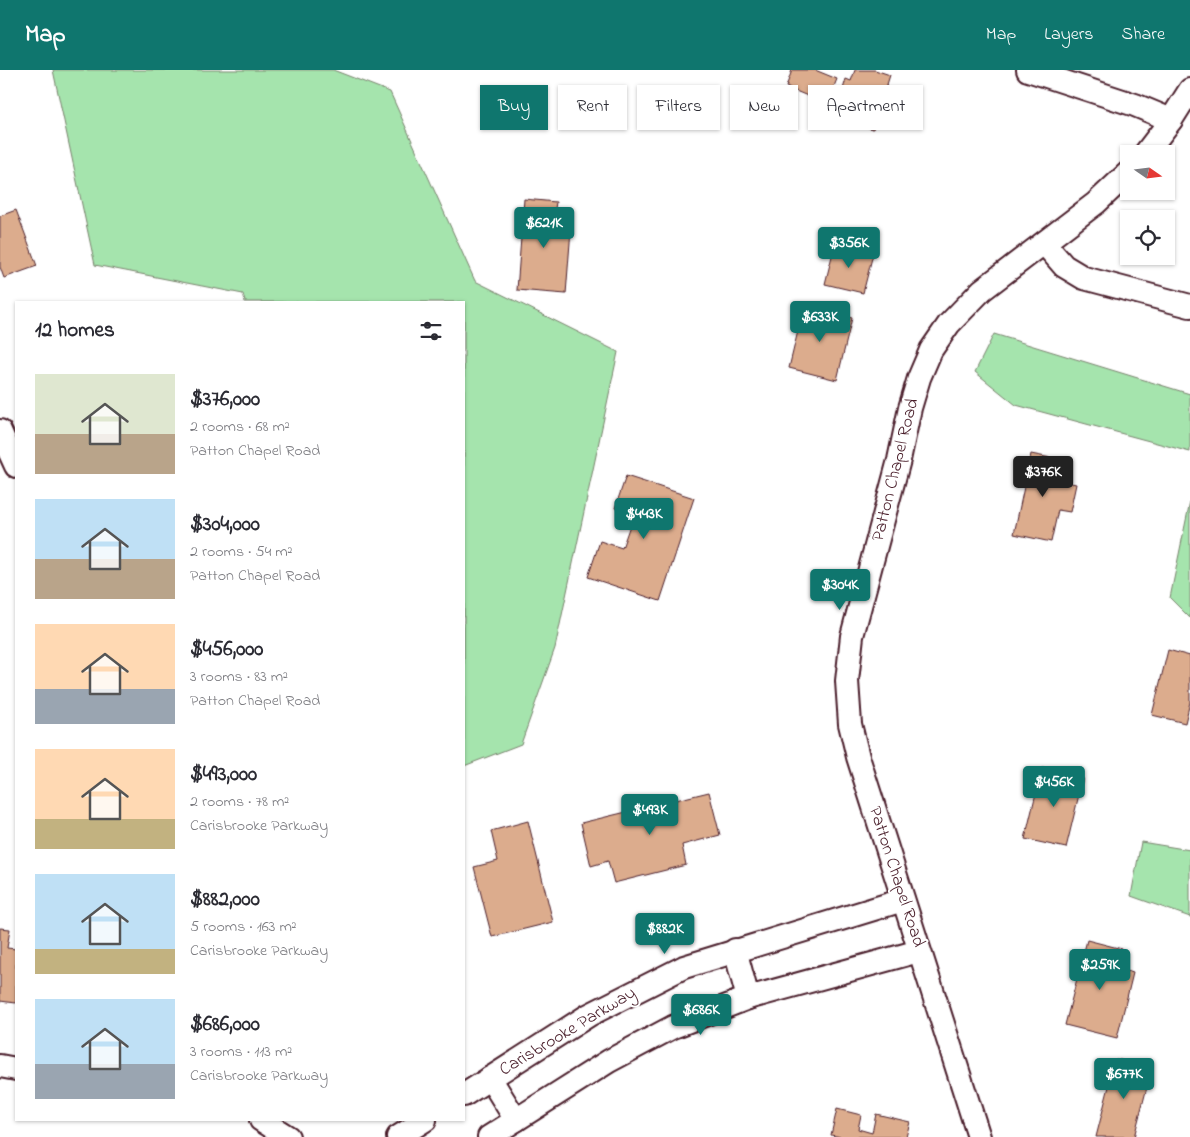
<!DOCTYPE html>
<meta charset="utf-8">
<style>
body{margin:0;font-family:"Indie Flower",sans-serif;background:#f7f7f7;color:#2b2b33;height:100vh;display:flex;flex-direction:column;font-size:19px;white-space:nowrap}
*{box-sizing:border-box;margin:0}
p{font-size:16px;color:#7c7c81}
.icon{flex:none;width:28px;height:28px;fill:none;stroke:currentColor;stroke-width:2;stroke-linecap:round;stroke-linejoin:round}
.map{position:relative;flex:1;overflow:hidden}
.details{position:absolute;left:15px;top:231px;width:450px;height:820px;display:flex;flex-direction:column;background:#fff;border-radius:0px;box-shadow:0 1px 4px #0004}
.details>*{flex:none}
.banner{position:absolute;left:480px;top:15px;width:475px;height:45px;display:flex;gap:10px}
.needle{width:32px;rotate:104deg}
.controls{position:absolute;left:1120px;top:75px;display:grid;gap:10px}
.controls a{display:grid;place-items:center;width:55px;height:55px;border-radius:0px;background:#fff;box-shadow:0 1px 4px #0004;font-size:25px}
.price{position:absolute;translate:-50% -42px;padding:0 11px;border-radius:5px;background:#0f766e;color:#fff;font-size:16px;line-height:32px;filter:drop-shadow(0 1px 2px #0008)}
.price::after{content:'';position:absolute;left:50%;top:30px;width:15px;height:11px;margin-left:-8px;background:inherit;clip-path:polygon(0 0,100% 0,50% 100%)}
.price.on{background:#222;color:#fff}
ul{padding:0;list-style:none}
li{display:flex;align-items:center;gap:15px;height:125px;padding:0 20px}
li span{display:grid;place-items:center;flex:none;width:140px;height:100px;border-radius:0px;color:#555}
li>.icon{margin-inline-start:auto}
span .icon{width:60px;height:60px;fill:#fffc;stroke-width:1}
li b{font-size:21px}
h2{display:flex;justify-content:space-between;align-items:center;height:60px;padding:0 20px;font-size:21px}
.pill{padding:0 18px;border-radius:0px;background:#fff;box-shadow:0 1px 4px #0004;font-size:18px;line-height:45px}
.pill.on{background:#0f766e;color:#fff}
header{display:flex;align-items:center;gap:30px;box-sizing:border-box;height:70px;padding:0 25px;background:#0f766e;color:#fff}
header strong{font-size:24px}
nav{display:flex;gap:28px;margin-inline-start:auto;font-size:18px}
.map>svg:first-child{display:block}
.green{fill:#a5e4ad;stroke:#78826c}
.building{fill:#dcac8d;stroke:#4a1f2b}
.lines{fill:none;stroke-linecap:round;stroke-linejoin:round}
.minor-casing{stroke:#4a1f2b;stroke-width:26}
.minor{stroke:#fff;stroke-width:22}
.labels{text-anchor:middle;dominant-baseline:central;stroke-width:4;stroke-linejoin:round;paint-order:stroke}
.street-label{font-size:18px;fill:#4a1f2b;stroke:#fff}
</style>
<header>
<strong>Map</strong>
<nav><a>Map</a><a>Layers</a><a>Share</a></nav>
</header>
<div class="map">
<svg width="1190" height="1067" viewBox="0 0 1190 1067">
<rect width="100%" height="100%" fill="#fff"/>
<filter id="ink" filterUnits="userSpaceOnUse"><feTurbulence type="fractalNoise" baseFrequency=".02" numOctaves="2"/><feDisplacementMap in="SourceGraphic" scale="10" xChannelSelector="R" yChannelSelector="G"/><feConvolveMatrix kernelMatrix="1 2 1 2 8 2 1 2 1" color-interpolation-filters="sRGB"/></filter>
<g filter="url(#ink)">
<g class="green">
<path d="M53,0H333L390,22L475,211L618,282L555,578L521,674L464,696V232H245L243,224L95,195Z"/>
<path d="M994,264L1190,324V382L1016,335L975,302Z"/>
<path d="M1190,431V548L1170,528Z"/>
<path d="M1141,772L1190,780V847L1131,826Z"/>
</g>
<g class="building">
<path d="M792,0H815L837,9L827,34L786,17Z"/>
<path d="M855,0H875L890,5L873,59L852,53L859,32L841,26L846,9L851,11Z"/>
<path d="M524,129L556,132L554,145L572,147L566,224L517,220Z"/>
<path d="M16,140L37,196L4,208L0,197V146Z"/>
<path d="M835,174L873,184L863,223L825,214Z"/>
<path d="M804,236L852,248L837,310L789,298Z"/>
<path d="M1031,384L1066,391L1062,411L1076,414L1070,442L1058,440L1051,472L1014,464Z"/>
<path d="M626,406L694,428L660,531L588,507L600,471L622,478L634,444L615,438Z"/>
<path d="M1168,580L1190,586V632L1185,653L1152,645Z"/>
<path d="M1042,698L1083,708L1066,778L1025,769Z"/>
<path d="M709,722L720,765L682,775L686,795L614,813L608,791L591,796L581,753Z"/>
<path d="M528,751L553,852L492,867L474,797L498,791L491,761Z"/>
<path d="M0,858L10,859L7,878L16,879V933L0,931Z"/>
<path d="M1087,870L1122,879L1118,898L1133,903L1117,968L1065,955Z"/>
<path d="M1116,989L1152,998L1134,1067H1096Z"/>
<path d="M837,1039L861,1045L858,1059L872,1063L876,1044L910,1052L906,1067H841L831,1065Z"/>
</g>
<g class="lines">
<g class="minor-casing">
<g id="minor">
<path d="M1028,0L1135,35L1171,50"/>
<path d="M1145,84L1171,50L1190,20"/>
<path d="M1044,173L1064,196L1084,208L1190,236"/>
<path d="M0,361L16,396"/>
<path d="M735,880L748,928"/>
<path d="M0,996L16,999"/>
<path d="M490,1008L516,1050"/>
<path d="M464,1025L589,945L684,897L903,830"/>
<path d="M261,1050L288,1067"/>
<path d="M398,1067L425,1050"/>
<path d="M489,1067L609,991L673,957L748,928L919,881"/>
<path d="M979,1067L858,687L850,654L847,611L852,566L899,390L910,338L919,308L931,280L949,254L982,220L1096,133L1129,102"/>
</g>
</g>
<use href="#minor" class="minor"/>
</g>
</g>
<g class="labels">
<g class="street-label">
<text transform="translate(896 400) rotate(-76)">Patton Chapel Road</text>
<text transform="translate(896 807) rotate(72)">Patton Chapel Road</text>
<text transform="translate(568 962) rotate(-31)">Carisbrooke Parkway</text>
</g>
</g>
</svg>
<div class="controls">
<a><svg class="needle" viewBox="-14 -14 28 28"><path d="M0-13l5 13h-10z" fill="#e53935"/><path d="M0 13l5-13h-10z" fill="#7c7c81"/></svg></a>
<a><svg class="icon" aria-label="locate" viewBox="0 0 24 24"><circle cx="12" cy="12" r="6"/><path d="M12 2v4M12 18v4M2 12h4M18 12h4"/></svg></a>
</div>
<b class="price" style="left:544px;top:179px">$621K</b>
<b class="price" style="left:849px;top:199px">$356K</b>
<b class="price" style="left:820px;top:273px">$633K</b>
<b class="price on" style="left:1043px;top:428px">$376K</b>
<b class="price" style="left:644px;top:470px">$443K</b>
<b class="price" style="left:840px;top:541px">$304K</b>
<b class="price" style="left:1054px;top:738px">$456K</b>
<b class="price" style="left:650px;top:766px">$493K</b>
<b class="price" style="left:665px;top:885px">$882K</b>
<b class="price" style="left:1100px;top:921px">$259K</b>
<b class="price" style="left:701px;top:966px">$686K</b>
<b class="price" style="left:1124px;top:1030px">$677K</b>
<div class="banner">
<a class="pill on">Buy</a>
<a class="pill">Rent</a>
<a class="pill">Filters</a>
<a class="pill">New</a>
<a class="pill">Apartment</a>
</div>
<section class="details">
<h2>12 homes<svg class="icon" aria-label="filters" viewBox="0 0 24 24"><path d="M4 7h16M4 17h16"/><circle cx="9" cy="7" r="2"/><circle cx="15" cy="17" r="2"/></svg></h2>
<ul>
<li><span style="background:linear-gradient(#dfe7d0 60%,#b9a48a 0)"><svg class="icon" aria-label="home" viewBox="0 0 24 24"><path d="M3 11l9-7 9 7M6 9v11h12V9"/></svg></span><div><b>$376,000</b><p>2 rooms · 68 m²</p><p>Patton Chapel Road</p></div></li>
<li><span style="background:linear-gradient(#bfe0f5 60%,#b9a48a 0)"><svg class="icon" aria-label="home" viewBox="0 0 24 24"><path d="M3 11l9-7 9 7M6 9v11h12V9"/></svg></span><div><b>$304,000</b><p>2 rooms · 54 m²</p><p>Patton Chapel Road</p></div></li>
<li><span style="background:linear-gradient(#ffd9b3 65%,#9aa5b1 0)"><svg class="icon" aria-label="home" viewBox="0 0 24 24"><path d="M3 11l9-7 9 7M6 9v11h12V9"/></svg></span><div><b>$456,000</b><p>3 rooms · 83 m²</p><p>Patton Chapel Road</p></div></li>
<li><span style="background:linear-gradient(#ffd9b3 70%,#c2b280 0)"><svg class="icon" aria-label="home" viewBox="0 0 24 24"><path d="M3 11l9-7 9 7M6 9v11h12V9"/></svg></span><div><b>$493,000</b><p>2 rooms · 78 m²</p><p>Carisbrooke Parkway</p></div></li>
<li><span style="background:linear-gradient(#bfe0f5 75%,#c2b280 0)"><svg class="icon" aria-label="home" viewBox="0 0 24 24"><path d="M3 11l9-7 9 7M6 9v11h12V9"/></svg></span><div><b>$882,000</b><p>5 rooms · 163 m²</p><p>Carisbrooke Parkway</p></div></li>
<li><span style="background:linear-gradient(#bfe0f5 65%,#9aa5b1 0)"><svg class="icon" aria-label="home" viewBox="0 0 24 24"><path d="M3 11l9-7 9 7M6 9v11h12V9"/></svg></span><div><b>$686,000</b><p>3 rooms · 113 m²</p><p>Carisbrooke Parkway</p></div></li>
</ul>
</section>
</div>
